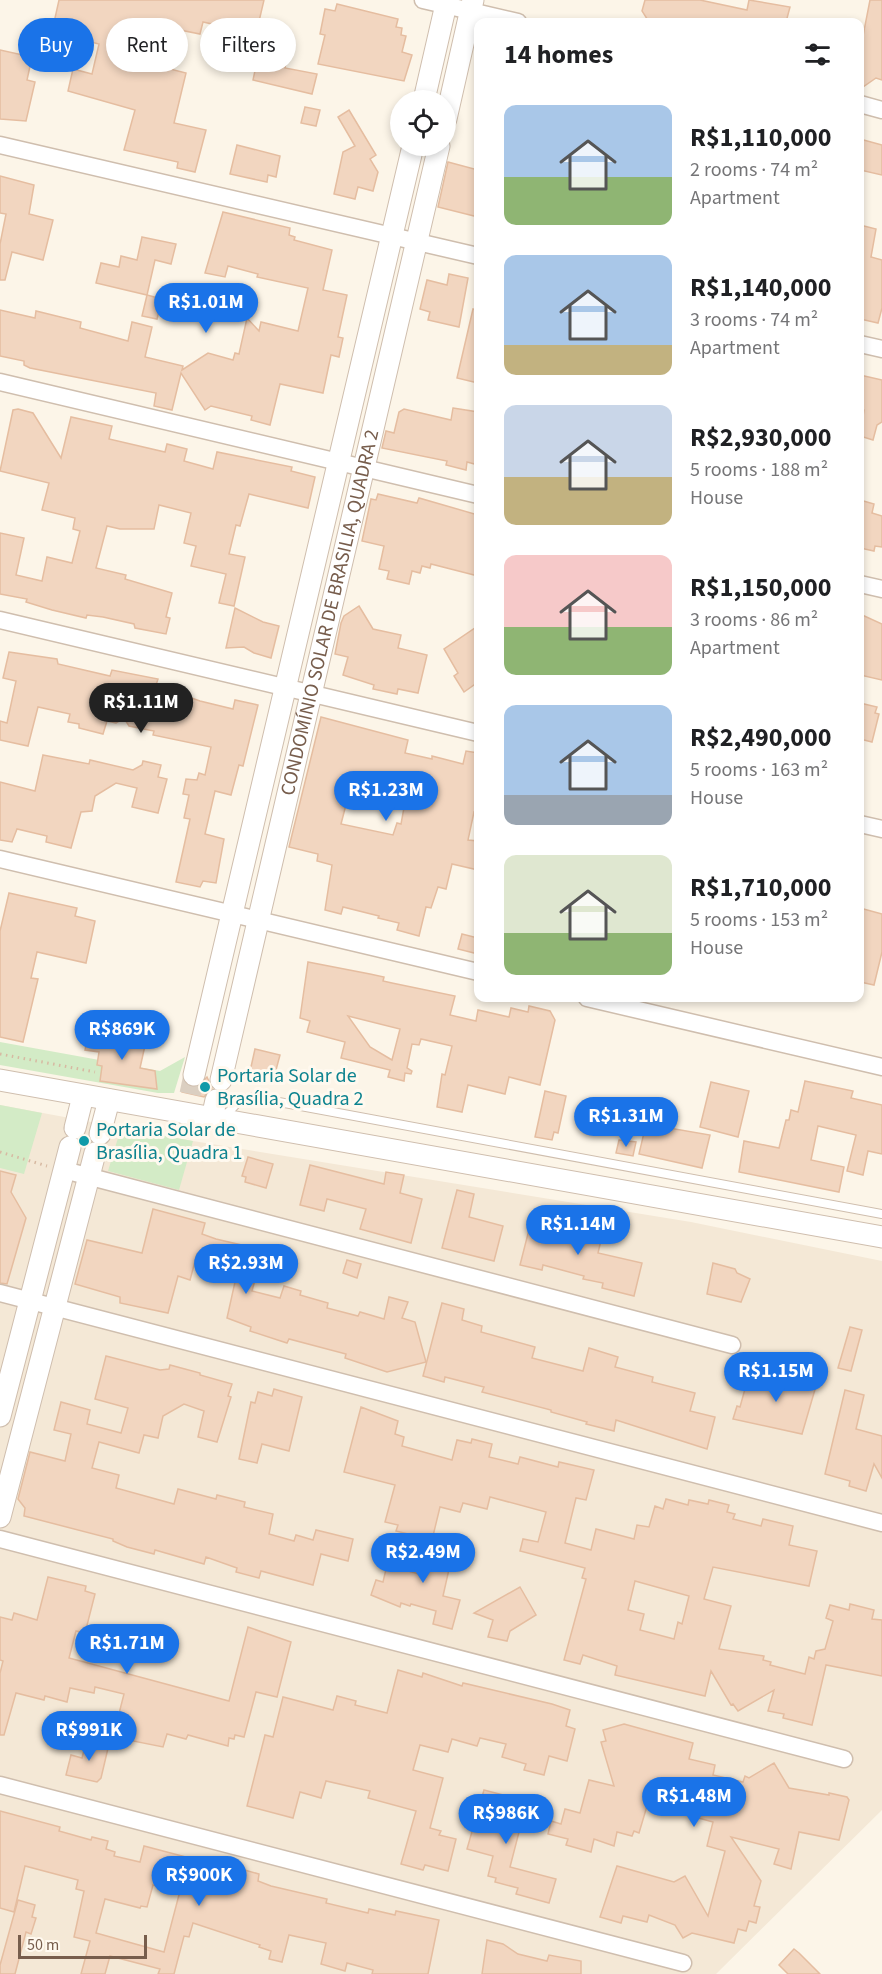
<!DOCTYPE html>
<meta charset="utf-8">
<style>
body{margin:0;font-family:"Source Sans 3",sans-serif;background:#f2f2f2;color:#202124;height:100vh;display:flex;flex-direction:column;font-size:22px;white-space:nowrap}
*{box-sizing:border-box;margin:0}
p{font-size:20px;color:#757577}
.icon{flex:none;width:33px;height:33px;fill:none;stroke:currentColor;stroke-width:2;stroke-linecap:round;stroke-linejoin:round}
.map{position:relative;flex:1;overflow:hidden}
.details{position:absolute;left:474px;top:18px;width:390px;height:984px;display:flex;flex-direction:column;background:#fff;border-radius:12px;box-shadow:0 3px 9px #0003}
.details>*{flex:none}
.guide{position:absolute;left:18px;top:18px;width:366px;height:54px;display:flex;gap:12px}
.buttons{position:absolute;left:390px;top:90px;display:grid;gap:12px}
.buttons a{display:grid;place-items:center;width:66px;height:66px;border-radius:50%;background:#fff;box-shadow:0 3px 9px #0003;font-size:30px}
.scale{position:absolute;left:18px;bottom:15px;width:129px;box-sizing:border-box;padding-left:6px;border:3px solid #775d4c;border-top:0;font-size:16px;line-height:21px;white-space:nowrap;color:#775d4c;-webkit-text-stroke:4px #fff9ef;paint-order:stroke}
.price{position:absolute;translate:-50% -51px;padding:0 14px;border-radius:21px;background:#1a73e8;color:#fff;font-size:20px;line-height:39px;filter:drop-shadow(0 2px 3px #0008)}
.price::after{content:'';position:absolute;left:50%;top:36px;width:18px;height:14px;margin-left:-9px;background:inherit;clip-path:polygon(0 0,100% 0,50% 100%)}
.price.selected{background:#222;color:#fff}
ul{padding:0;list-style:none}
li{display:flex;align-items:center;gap:18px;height:150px;padding:0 30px}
li span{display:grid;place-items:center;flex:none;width:168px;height:120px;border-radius:12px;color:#555}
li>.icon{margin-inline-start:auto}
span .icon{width:72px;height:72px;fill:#fffc;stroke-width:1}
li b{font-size:26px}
h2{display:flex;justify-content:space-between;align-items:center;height:72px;padding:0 30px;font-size:26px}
.tag{padding:0 21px;border-radius:27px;background:#fff;box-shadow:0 3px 9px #0003;font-size:21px;line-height:54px}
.tag.selected{background:#1a73e8;color:#fff}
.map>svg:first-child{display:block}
.residential{fill:#f4e8d6}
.green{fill:#d3ebc6}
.building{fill:#f2d6c0;stroke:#e5bda0;stroke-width:1.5;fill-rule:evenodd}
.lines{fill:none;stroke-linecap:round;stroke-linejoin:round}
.tertiary-tunnel{stroke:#dbcfc1;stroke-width:21;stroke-dasharray:21 10;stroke-linecap:butt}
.service-casing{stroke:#cfbeae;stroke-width:10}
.minor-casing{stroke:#cfbeae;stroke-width:19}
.tertiary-casing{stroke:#cfbeae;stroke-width:23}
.path{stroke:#d7b9a2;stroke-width:3;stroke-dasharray:1.5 4.5;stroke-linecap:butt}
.service{stroke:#fff;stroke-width:8}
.minor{stroke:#fff;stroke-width:16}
.tertiary{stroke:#fff;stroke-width:21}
.culture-dot{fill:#0f9aa8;stroke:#fff9ef;stroke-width:2}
.labels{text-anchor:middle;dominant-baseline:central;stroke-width:6;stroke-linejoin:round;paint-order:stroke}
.street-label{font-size:20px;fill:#775d4c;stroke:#fff9ef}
.culture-label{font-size:20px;fill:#0d838f;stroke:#fff9ef;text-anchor:start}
</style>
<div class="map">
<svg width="882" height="1974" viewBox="0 0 882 1974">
<rect width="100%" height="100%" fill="#fcf5e8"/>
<path class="residential" d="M0,1105L193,1141L691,1222L882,1261V1810L716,1974H0Z"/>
<g class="green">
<path d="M0,1042L160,1071L185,1057L174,1093H158L0,1065Z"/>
<path d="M0,1105L42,1113L24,1174L0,1168Z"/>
<path d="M121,1128L193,1141L179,1190L108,1171Z"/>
</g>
<g class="building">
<path d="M59,0H264L256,34L203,22L200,34L175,29L166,68L186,73L174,123L206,130L195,172L177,168L178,162L124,150L135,110L68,91L73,69L92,74L99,44L87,41L88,35L53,27Z"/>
<path d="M645,0H700L747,10L749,0L790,7L786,22H649L642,11Z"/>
<path d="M870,0H882V80L876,78L860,89V41H862Z"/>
<path d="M337,4L398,19L396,27L402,28L401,35L406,36L402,52L412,55L404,81L318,64L325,35L320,34L325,9L335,11Z"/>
<path d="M0,50L32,57L27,80L35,82L26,121L0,119Z"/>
<path d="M259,52L287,57L285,68L317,74L312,94L253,80Z"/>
<path d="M305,107L320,110L316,126L301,123Z"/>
<path d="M349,110L376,155L370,159L378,172L373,191L358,187L355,199L334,194L343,152L355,146L338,117Z"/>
<path d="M860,139L882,145V175L860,170Z"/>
<path d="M237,145L280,156L276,177L268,175L267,182L230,174Z"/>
<path d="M448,162L478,170L475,187L478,188V217L438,207Z"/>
<path d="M0,176L34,185L29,214L53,220L43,260L12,252L5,280H0V244L6,214L0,213Z"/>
<path d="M223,212L290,228L289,235L295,237L294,240L332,250L323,290L347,295L338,337L343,338L339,357L331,355L323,393L280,384L270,425L251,420L252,416L211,406L205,410L181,373L172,410L154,406L156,393L30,368L24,365V361L0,356V310L35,318L36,311L81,322L80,328L128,341L132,322L152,327L145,357L183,366L182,370L208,353L233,360L235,353L239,354L247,318L259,331L261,322L298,331L308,288L257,277L258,274L228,266L225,277L205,273Z"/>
<path d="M860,225L876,229L871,257L882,260V308L878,323L860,319Z"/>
<path d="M142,237L176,244L171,264L155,260L147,295L96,283L101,263L119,267L121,256L137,260Z"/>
<path d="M449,274L468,278L459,327L428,320L430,312L420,309L427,280L447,285Z"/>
<path d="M147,295L162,299L157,319L142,316Z"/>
<path d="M473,309L478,310V383L457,378Z"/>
<path d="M860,375L882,380V422L877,425L873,440L860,436L864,410L860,409Z"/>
<path d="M453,408L478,412V465L467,462L466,470L446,465L447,461L382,448L386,431L394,433L399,412L404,409L451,420Z"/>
<path d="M18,409L33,413L61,458L71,417L112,426L109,439L165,452L167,444L187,449L184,461L213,469L217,452L292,467L291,471L315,477L308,508L249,494L240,526L236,525L229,554L245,557L234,606L219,603L226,574L191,566L196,546L184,543L191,513L159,505L154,529H120L107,526L96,568L126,575L125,579L172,593L166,617L170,618L166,634L135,628L134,624L103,617L87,615L86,618L52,610L26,602L27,599L0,594V533L24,538L16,575L42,581L47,557L72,563L80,531L73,529L75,518L42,510L49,483L0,471L13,410Z"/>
<path d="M378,494L417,503L419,498L478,515V576L431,564L430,568L422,566L420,573L412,571L409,584L387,579L389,571L379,569L384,546L362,541L371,499L376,500Z"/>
<path d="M860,500L874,504L872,513L882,516V547L875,546L874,551L860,548Z"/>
<path d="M359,606L373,629L401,635L398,648L427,655L418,693L398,689L397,694L373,689L374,685L343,675L348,657L335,654L341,623L344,616Z"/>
<path d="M235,608L263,622L279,626L271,658L254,653L244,647L226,648Z"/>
<path d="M860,614L882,624V680L860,675Z"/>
<path d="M478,626V682L464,692L454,676L458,673L444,649Z"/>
<path d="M9,652L57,659L58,664L110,676L112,670L158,679L156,685L183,691V695L200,701L233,709L235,700L258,705L243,766L239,765L231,795L215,791L205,834L224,839L216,883L203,881L200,887L176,882L190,819L184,818L189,795L183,794L186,779L197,780L199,773L205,775L211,747L153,735L154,731L129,726L124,718L116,723L107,721L103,734L79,728V724L68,722L70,714L38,707L28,746L0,740V721L7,723L16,681L3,678Z"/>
<path d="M860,703L877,707L875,713L879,714L872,742L860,739Z"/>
<path d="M321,717L408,740L405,753L432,759V756L463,764L466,751L478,753V813L474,812L468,840L478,841V870L452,864L446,889L438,887L431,908L426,907L419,936L397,930L399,923L378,918L379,916L343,907L341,914L325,910L332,865L317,861L318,854L289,847ZM384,780L408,786L401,824L397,823L393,835L341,824L348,797L369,802L372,789Z"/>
<path d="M43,755L89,764L90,760L133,770L142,765L143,761L161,765L158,777L167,779L158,813L132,807L137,788L116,783L95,796L92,811L81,812L71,848L46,842L47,836L17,829L12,842L0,840V782L35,791Z"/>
<path d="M9,893L77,908L75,916L95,921L86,963L37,952L31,978L38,979L23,1042L0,1037V931Z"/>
<path d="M860,908L882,914V952L874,985L860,982Z"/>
<path d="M462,934L478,938V954L458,949Z"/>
<path d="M308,962L370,974L384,977L383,981L392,983L455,996L450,1015L476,1021L478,1010L509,1017L511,1008L528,1012L529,1006L550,1011L555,1020L540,1085L509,1077L505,1094L468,1085L462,1112L437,1107L442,1074L445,1075L452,1046L421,1039L419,1045L412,1044L407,1068L412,1071L411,1074L405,1073L404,1081L388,1077L390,1070L341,1058L345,1042L307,1032L310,1021L300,1018ZM348,1016L400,1029L392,1060L370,1047Z"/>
<path d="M112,1035L146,1041L140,1068L155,1071L157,1089L100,1081L102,1066L97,1065L99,1052L85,1050L88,1036L111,1040Z"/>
<path d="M255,1049L280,1055L273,1081L249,1076Z"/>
<path d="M207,1077L212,1088L204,1097L182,1092L184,1083L197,1087Z"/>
<path d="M805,1081L853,1091L851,1098L882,1105V1154L868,1151L863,1175L847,1171L856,1135L818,1126L811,1160L844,1167L839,1192L739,1172L744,1141L779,1148L786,1120H789L791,1110L798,1112Z"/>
<path d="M711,1082L749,1091L738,1137L700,1127Z"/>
<path d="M545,1091L566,1096L558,1133L554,1132L552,1140L535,1137Z"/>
<path d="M646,1124L710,1135L702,1168L639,1154Z"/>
<path d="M619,1140L636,1142L633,1156L616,1153Z"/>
<path d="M248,1157L273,1164L266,1188L245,1182L246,1177L242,1176Z"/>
<path d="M310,1165L384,1184L386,1172L404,1175L400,1193L422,1199L411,1243L360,1229L366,1209L327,1199L324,1211L300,1205Z"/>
<path d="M0,1171L16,1175L11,1192L26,1218L7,1284L0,1283Z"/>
<path d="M457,1190L474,1194L469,1217L503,1226L494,1261L442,1248Z"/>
<path d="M153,1209L205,1223L202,1234L216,1239L263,1250L252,1291L280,1298L284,1286L301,1291L300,1295L328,1303L327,1308L358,1316L360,1312L384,1319L389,1297L408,1302L402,1318L415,1322L426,1362L387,1372L345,1358L346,1354L289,1339L287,1343L250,1331L251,1327L227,1318L239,1264L197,1254L190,1280L178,1276L168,1313L120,1303V1297L75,1284L87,1240L142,1253Z"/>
<path d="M532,1218L602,1236L598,1253L642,1263L634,1296L602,1288L603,1283L583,1279L584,1276L543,1265L542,1270L520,1265Z"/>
<path d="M347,1260L361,1264L357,1278L343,1273Z"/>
<path d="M713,1263L735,1269L737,1273L750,1279L741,1302L707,1294Z"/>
<path d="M442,1303L464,1309L462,1320L482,1326L481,1332L535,1347L532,1358L583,1371L589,1348L618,1357L615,1367L653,1377L652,1382L695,1393L690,1411L715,1417L707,1449L616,1420L614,1431L586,1424L587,1422L551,1412V1410L482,1392L484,1387L445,1377L444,1382L423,1376Z"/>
<path d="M850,1327L862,1330L851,1371L838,1368Z"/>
<path d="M106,1356L160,1370L169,1369L170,1365L200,1373V1375L232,1384L228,1396L231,1397L217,1442L198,1437L204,1411L184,1404L163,1416L158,1438L144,1435L139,1453L99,1442L92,1468L119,1475L116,1488L174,1504L178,1489L216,1499L217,1495L245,1502L244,1507L273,1514L269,1534L294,1541L296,1535L313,1540L316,1530L353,1539L348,1561L321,1554L313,1585L261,1571L259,1578L236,1572L237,1568L206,1557L204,1564L155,1550L154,1554L127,1547L113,1541V1539L24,1516L25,1508L18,1499L30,1452L65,1461L71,1434L54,1430L61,1402L90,1410L87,1424L121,1433L128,1408L95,1399Z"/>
<path d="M750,1371L816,1386L802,1434L733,1419L737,1406L740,1407Z"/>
<path d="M274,1389L302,1397L289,1451L262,1444L257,1463L239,1459L251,1402L255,1403L258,1392L272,1396Z"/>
<path d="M845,1390L864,1395L856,1429L882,1436V1478L874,1464L866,1491L849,1486L850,1481L825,1474Z"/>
<path d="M361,1407L398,1421L395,1434L404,1437L402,1446L452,1460L457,1440L471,1443L472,1439L492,1444L489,1457L518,1464L520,1457L558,1467L559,1462L594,1470L586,1500L576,1498L565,1543L591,1550L596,1529L634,1539L637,1525L649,1527L655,1506L663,1509L666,1499L688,1505L689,1500L708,1504L709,1500L729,1505L727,1512L735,1514L733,1519L761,1526L763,1519L793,1526L789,1545L817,1551L809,1586L713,1567L704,1599L731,1606L719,1649L764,1656L763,1660L771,1662L770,1665L805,1674L809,1657L814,1659L816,1651L825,1649L833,1621L826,1618L830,1605L849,1610L850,1604L874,1610L872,1619L882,1620V1676L826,1665L812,1725L783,1718L784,1714L768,1711L774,1690L738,1711L733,1704L731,1705L711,1671L705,1696L615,1675L617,1666L583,1655L580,1664L564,1660L586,1579L582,1578L585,1568L520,1551L523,1539L538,1542L546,1512L490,1497L487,1509L463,1503L460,1512L440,1507L432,1540L396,1531L398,1525L385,1522L395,1485L344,1472ZM635,1581L689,1596L682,1624L678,1622L674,1639L640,1630L644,1614L628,1610Z"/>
<path d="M434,1534L456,1538L443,1596L460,1600L452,1629L433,1624L436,1611L411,1604L410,1606L401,1603L400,1607L371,1595L376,1580L383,1582L387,1565L426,1576Z"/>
<path d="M48,1577L86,1586L85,1591L95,1594L85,1633L76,1631L69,1658L229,1701L248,1627L291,1642L277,1697L256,1692L244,1737L235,1735L234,1739L229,1738L228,1746L188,1735L186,1739L167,1734L163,1747L113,1737L124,1694L95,1687L94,1693L70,1688L67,1702L45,1696L44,1700L16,1693L4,1735H0V1673L3,1661L0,1660V1617L12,1620L14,1613L37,1620Z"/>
<path d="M520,1587L536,1615L510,1631L507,1641L488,1637L493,1620L474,1613Z"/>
<path d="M398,1670L422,1677L423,1673L462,1686L463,1683L552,1704L570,1710L566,1726L575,1729L567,1761L549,1756L544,1775L524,1770L526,1764L502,1757L506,1744L480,1738L477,1746L452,1739L448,1752L420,1745L413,1770L443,1778L430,1828L441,1831L439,1835L456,1839L448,1871L425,1865L423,1870L401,1864L416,1811L368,1798L370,1791L326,1781L321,1798L300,1792L293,1818L247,1806L265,1735L273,1737L283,1697L333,1710L337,1696L356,1701L355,1705L387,1713Z"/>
<path d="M624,1724L693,1743L689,1759L715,1765L713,1775L743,1782L745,1776L749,1778L774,1763L789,1788L829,1795V1793L847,1797L849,1800L839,1840L799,1832L791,1869L774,1864L779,1849L731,1837L761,1881L754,1906L760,1907L756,1923L749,1921L746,1931L738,1929L734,1943L692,1933L683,1938L675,1925L649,1915L647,1922L623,1916L621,1923L600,1917L617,1866L674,1882L685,1876L708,1916L725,1851L707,1846L713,1822L684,1814L687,1805L650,1796L639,1833L634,1831L632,1836L617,1832L614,1846L594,1839L591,1852L566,1845L568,1839L548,1834L551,1821L561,1824L565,1809L580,1813L589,1780L614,1786L601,1742L606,1741L603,1730Z"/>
<path d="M87,1739L109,1744L101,1778L97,1782L66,1775L71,1755L82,1758Z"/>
<path d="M484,1790L527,1801L510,1867L556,1879L549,1903L516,1894L518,1888L495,1882L496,1878L488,1876L493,1856L467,1849Z"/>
<path d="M0,1811L60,1827L59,1831L91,1840L92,1837L108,1841L106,1849L115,1852L114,1856L140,1862L144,1846L186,1857L185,1862L208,1868L205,1876L237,1885L241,1869L259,1874L258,1881L271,1886L327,1899L326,1903L368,1913L369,1909L395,1915L396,1911L439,1920L428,1974H372L373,1970L347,1963L345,1971L321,1964L326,1943L289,1935L282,1962L269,1959L271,1951L259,1947L260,1945L193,1923L189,1937L184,1936L174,1974H158L160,1969L110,1956L105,1974H81L90,1941L74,1937L84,1891L76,1889L78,1880L25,1866L14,1912L0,1908ZM153,1885L180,1891L164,1952L96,1933L105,1899L140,1908L141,1906L147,1907Z"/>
<path d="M18,1900L35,1905L32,1917L36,1918L31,1934L26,1932L15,1974H0V1965Z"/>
<path d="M487,1940L503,1944L518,1954L547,1961L549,1955L581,1961V1974H482Z"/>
<path d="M794,1949L799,1953L820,1974H788L779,1965Z"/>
</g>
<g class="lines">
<path class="tertiary-tunnel" d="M190,1094L194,1075"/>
<g class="service-casing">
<path id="service" d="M223,1118L239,1101L252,1097L882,1214"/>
</g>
<g class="minor-casing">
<g id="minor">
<path d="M423,0L518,22"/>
<path d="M860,104L882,110"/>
<path d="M0,145L478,256"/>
<path d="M860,344L882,349"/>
<path d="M0,382L478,495"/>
<path d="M860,584L882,589"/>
<path d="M0,620L478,733"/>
<path d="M860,824L882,829"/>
<path d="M0,859L478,972"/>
<path d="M587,998L882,1067"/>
<path d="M64,1170L732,1345"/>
<path d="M0,1293L882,1523"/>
<path d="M0,1539L844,1759"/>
<path d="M0,1785L683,1963"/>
</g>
</g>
<g class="tertiary-casing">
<g id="tertiary">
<path d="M424,100L447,0"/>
<path d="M446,119L473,0"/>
<path d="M194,1075L413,146"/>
<path d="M0,1080L882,1237"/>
<path id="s1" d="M221,1080L439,146"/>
<path d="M212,1118L216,1100"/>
<path d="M75,1128L83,1096"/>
<path d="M100,1134L109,1100"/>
<path d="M0,1416L70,1147"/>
<path d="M0,1517L95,1153"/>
</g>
</g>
<g class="path">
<path d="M0,1054L95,1072"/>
<path d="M0,1152L47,1166"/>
</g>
<use href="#service" class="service"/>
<use href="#minor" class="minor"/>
<use href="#tertiary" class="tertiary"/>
</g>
<g class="culture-dot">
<circle cx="205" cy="1087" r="6"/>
<circle cx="84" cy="1141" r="6"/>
</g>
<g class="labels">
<g class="street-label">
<text stroke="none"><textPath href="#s1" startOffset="480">CONDOMÍNIO SOLAR DE BRASILIA, QUADRA 2</textPath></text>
</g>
<g class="culture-label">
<text x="217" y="1076">Portaria Solar de<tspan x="217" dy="23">Brasília, Quadra 2</tspan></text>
<text x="96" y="1130">Portaria Solar de<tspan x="96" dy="23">Brasília, Quadra 1</tspan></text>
</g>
</g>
</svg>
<div class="buttons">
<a><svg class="icon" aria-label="locate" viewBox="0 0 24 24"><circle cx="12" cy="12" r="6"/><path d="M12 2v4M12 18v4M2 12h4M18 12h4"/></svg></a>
</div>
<div class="scale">50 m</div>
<b class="price" style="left:206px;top:334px">R$1.01M</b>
<b class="price selected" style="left:141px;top:734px">R$1.11M</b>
<b class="price" style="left:386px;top:822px">R$1.23M</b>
<b class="price" style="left:122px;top:1061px">R$869K</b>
<b class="price" style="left:626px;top:1148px">R$1.31M</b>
<b class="price" style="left:578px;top:1256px">R$1.14M</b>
<b class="price" style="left:246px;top:1295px">R$2.93M</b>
<b class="price" style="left:776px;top:1403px">R$1.15M</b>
<b class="price" style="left:423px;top:1584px">R$2.49M</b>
<b class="price" style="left:127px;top:1675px">R$1.71M</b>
<b class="price" style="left:89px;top:1762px">R$991K</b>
<b class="price" style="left:694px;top:1828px">R$1.48M</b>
<b class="price" style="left:506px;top:1845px">R$986K</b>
<b class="price" style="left:199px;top:1907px">R$900K</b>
<div class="guide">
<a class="tag selected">Buy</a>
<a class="tag">Rent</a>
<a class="tag">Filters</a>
</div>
<section class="details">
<h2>14 homes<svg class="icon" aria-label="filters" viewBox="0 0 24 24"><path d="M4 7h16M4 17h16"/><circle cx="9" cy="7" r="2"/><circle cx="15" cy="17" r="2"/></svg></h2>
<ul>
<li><span style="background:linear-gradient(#a9c7e8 60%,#8fb573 0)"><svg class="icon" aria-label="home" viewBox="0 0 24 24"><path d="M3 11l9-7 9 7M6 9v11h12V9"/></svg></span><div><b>R$1,110,000</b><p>2 rooms · 74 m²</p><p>Apartment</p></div></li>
<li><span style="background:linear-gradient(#a9c7e8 75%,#c2b280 0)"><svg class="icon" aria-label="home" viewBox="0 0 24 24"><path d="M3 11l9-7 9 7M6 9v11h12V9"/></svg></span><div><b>R$1,140,000</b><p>3 rooms · 74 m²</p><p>Apartment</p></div></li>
<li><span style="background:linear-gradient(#c9d6e8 60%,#c2b280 0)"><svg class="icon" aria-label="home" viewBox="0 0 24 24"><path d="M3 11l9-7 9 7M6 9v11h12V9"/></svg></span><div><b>R$2,930,000</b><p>5 rooms · 188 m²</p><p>House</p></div></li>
<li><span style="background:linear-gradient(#f6c9c9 60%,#8fb573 0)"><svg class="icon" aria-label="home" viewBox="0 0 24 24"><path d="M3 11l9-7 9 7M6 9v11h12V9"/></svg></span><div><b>R$1,150,000</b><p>3 rooms · 86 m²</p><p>Apartment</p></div></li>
<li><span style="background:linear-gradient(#a9c7e8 75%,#9aa5b1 0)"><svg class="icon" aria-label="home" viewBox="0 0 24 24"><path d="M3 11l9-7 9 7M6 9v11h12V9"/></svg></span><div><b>R$2,490,000</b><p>5 rooms · 163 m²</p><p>House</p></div></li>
<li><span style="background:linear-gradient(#dfe7d0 65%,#8fb573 0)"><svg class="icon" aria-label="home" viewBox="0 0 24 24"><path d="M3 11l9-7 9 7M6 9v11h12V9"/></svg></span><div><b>R$1,710,000</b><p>5 rooms · 153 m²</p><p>House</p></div></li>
</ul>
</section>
</div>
